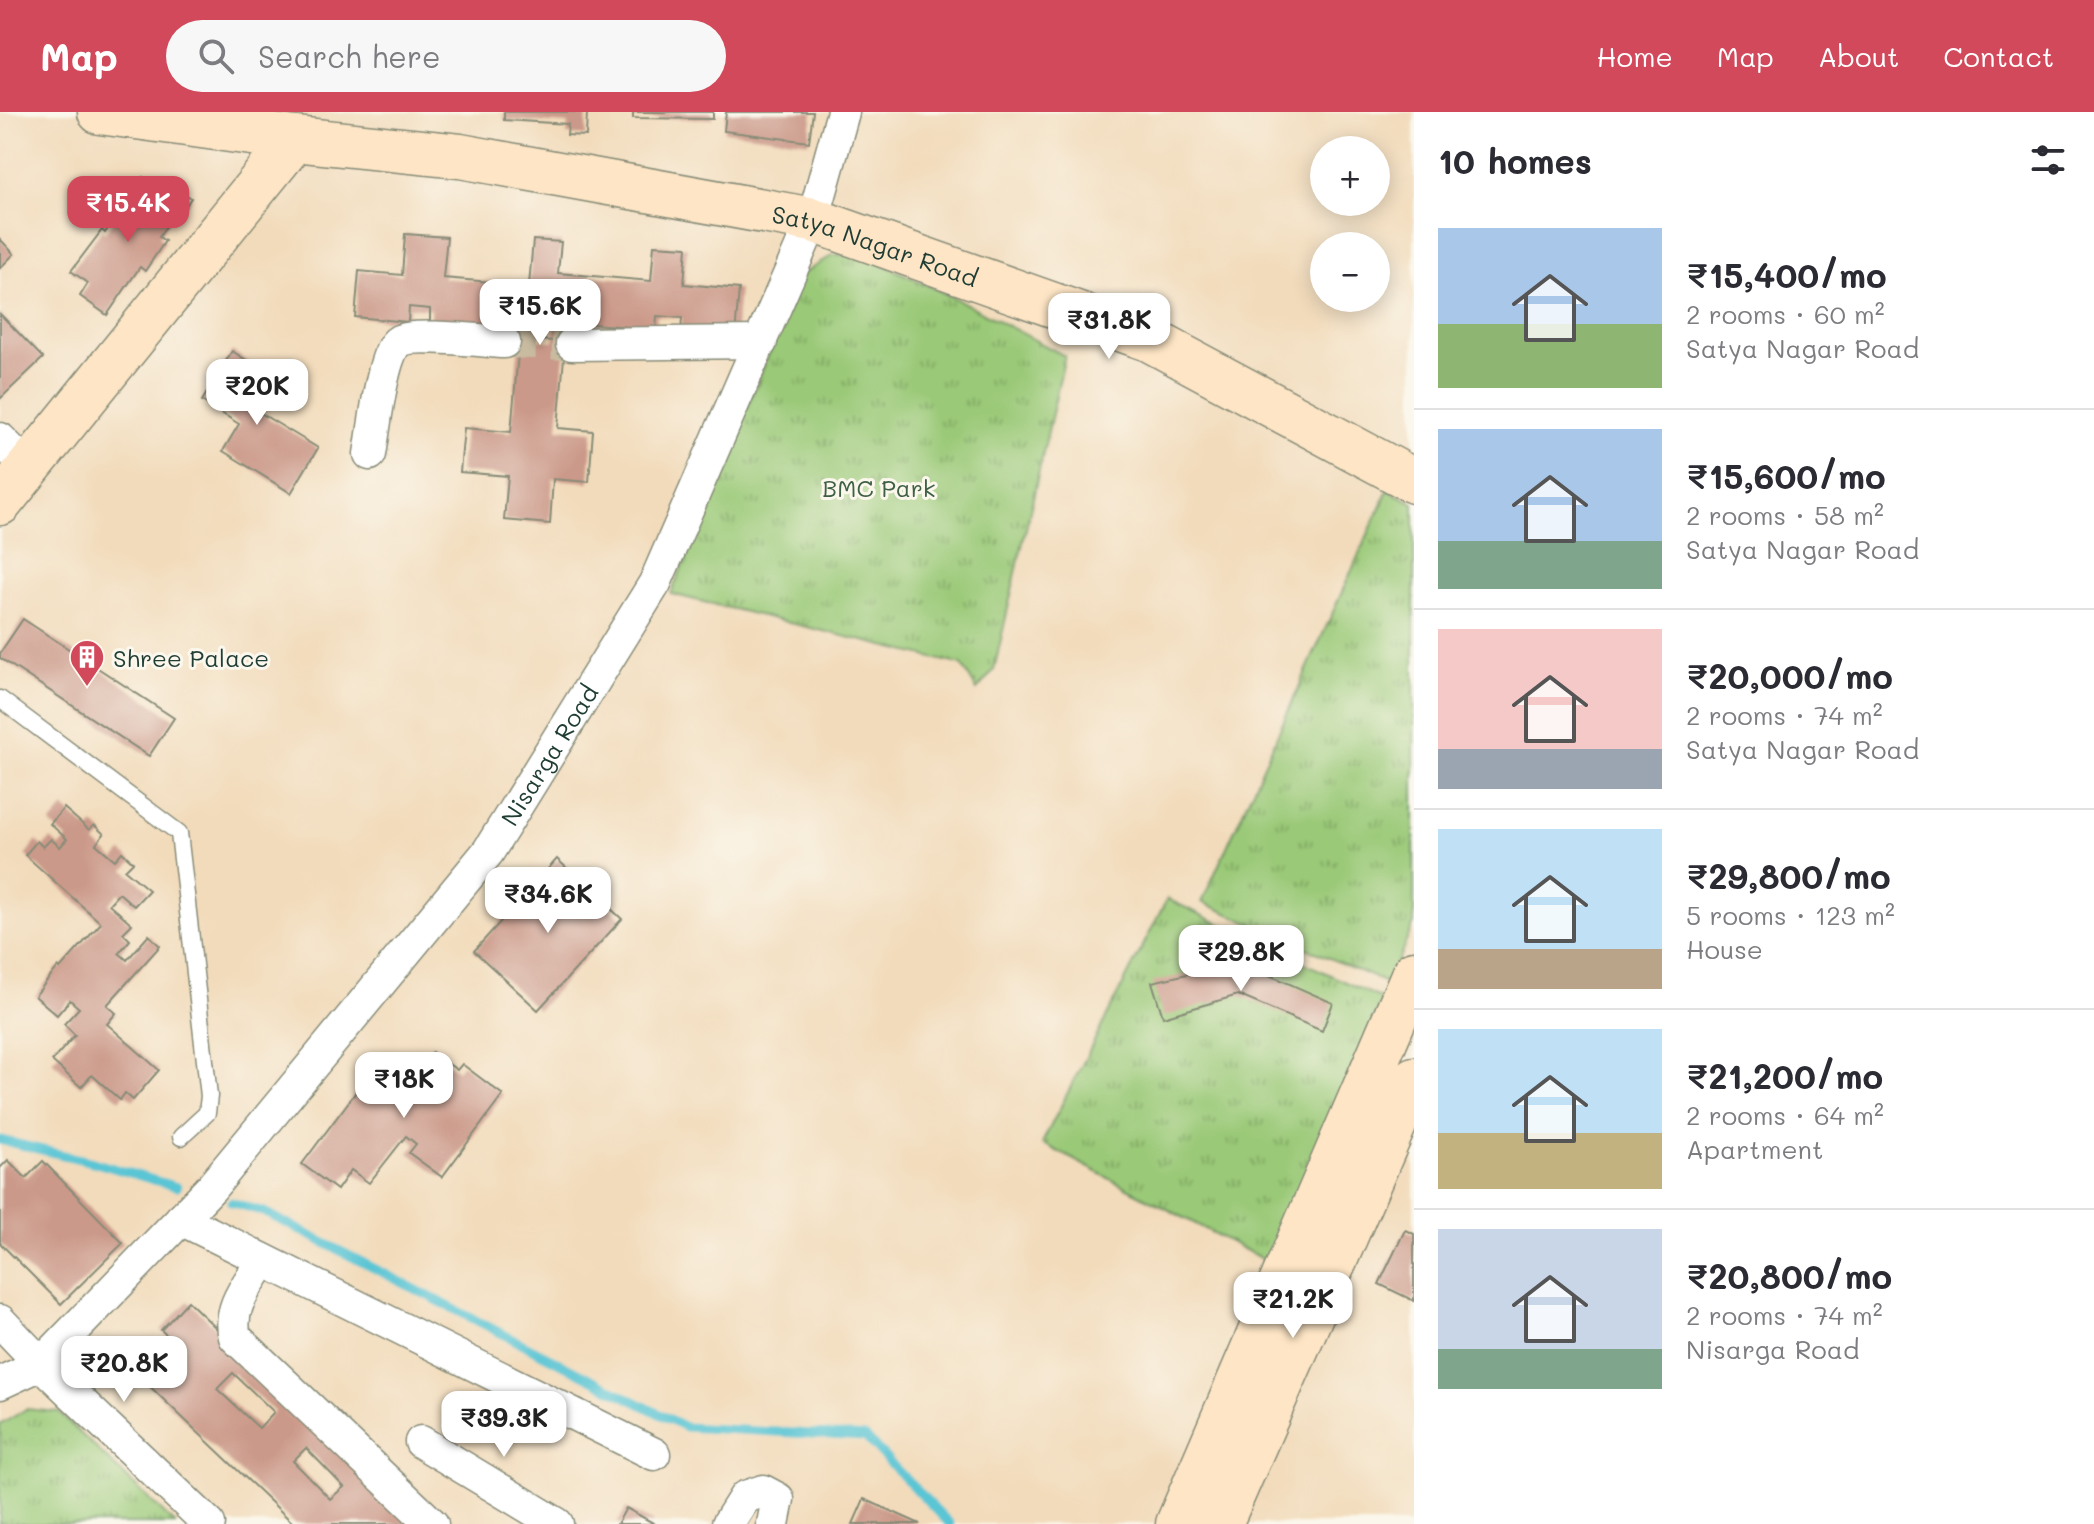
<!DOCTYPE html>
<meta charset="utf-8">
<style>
body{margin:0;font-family:Mali,sans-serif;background:#f7f7f7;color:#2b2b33;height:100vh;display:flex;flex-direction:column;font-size:30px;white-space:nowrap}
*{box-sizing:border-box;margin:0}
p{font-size:26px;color:#7c7c81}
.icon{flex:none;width:44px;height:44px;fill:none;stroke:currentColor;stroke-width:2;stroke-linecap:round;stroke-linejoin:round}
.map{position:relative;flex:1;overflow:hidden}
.panel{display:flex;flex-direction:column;background:#fff;width:680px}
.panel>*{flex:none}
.controls{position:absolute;left:1310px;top:24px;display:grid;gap:16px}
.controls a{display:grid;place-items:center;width:80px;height:80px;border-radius:50%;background:#fff;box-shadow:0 4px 20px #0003;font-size:40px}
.price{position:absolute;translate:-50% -68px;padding:0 18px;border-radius:16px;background:#fff;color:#222;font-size:26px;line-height:52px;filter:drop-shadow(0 2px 4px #0008)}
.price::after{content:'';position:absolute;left:50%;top:48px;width:24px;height:18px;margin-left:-12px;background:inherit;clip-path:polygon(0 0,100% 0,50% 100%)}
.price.on{background:#d1495b;color:#fff}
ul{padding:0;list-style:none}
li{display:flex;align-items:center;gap:24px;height:200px;padding:0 24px}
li+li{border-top:2px solid #e1e1e2}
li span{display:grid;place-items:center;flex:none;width:224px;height:160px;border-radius:0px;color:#555}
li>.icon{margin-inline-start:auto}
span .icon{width:96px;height:96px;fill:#fffc;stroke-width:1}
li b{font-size:34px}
h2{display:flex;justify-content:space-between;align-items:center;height:96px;padding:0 24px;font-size:34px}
header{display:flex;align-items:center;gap:48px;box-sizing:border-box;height:112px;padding:0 40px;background:#d1495b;color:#fff}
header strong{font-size:38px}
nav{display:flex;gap:44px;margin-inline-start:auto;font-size:28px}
.search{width:560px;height:72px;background:#f7f7f7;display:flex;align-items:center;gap:20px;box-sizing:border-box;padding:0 28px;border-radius:44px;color:#7c7c81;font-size:30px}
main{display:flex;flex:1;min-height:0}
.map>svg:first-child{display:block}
.park{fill:url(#park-tufts);stroke:#5c8356;stroke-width:2}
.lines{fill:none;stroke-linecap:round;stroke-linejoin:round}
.stream{stroke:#5ac5d4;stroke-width:9}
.building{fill:#cb9989;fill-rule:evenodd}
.street-tunnel{stroke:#c8bba0;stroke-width:32;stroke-dasharray:32 16;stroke-linecap:butt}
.lane-casing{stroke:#888c78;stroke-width:19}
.street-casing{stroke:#888c78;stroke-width:35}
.secondary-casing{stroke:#888c78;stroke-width:47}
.lane{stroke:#fff;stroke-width:16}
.street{stroke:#fff;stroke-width:32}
.secondary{stroke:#fde5c5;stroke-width:44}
.labels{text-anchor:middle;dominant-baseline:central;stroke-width:6;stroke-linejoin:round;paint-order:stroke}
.street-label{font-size:24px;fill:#1f3d34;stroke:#fbf7ec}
.park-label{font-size:24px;fill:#3e6045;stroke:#fbf7ec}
.poi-label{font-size:24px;fill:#1f3d34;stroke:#fbf7ec;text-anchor:start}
</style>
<header>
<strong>Map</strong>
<div class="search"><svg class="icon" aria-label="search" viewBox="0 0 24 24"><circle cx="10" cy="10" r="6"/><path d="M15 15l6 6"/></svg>Search here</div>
<nav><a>Home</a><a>Map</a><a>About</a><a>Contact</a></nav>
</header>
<main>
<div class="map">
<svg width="1414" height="1412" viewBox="0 0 1414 1412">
<defs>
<pattern id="park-tufts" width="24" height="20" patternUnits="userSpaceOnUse" patternTransform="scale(2)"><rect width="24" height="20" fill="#9ac977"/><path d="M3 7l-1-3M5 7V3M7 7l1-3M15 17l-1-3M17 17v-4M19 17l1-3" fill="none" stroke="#7da462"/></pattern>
</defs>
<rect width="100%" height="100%" fill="#fbf7ec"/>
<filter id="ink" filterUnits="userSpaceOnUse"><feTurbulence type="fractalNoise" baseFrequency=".0125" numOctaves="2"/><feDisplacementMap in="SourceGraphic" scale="16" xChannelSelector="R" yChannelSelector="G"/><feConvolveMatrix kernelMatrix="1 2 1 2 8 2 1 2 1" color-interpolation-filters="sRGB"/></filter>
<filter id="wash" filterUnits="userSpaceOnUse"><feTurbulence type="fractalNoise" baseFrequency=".006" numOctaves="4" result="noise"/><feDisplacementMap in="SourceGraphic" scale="32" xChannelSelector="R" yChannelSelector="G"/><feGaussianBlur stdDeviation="1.8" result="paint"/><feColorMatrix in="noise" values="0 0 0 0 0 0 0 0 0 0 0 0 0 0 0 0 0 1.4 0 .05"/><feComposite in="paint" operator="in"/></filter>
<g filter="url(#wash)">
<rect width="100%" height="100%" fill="#f2dbbb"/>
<g class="park">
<path d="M861,142L961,189L1065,244L994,558L977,578L962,553L671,482L801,163L833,143Z"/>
<path d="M1388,378L1414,391V811L1388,872L1202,790Z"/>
<path d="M1167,787L1382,887L1268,1150L1042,1031Z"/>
<path d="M26,1297L58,1300L175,1412H0V1313Z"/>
</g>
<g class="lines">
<g class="stream">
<path d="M0,1028L93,1050L177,1075"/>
<path d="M231,1090L264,1100L685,1315L865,1325L950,1412"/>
</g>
</g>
<g id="blocks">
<g class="building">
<path d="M504,0H587L586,24L567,23L568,12L504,8Z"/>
<path d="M633,0H713V7L633,6Z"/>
<path d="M726,0H813L809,30L724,19Z"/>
<path d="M143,65L162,78L167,70L191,86L180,102L176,99L159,125L165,129L145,159L140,155L107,203L80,184L88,171L71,159L102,118L105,121L120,99L117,97L120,92L128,97L138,82L134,79Z"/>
<path d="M405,122L447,125L443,166L529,173L533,128L561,130L558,161L651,169L654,133L687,135L684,172L739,177L735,224L681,220L682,206L657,204L656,217L567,210L558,316L593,319L589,370L553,367L550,412L504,408L508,364L460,360L464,316L511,320L520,219L430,212V197L409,195L408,210L355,205L359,159L402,163ZM538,198L556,200L554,229L536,228Z"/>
<path d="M0,127L14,142L0,156Z"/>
<path d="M0,202L43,246L0,287Z"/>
<path d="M232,239L267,261L247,293L318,336L291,381L223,339L239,312L202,289Z"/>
<path d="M23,507L174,606L149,644L0,546V541Z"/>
<path d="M64,696L89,718L94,713L104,722L96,732L115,748L122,740L133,750L125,758L149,778L134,794L119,781L109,792L132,812L123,821L130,828L119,841L127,848L149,823L160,834L107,893L116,901L107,912L159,958L133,988L125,981L120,988L92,963L81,975L52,949L75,923L64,912L79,896L70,888L57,903L35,884L58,855L60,857L101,811L25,743L37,729L43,735L51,727L60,735L67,727L50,712Z"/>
<path d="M557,747L622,807L538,898L474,839Z"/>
<path d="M1240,850L1333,891L1322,919L1238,883L1163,905L1152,870Z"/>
<path d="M432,940L457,958L462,952L503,983L442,1065L409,1041L416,1032L406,1024L369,1071L351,1058L337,1078L302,1052L383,944L412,966Z"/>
<path d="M8,1048L26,1066L43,1049L123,1131L61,1192L0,1131V1056Z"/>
<path d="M1405,1118L1414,1122V1189L1379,1172Z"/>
<path d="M188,1189L420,1412H294L141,1266L175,1231L161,1218ZM233,1261L274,1300L259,1316L217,1277ZM306,1336L344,1375L330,1387L293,1349Z"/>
<path d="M864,1387L920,1412H853Z"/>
<path d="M626,1396L655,1412H617Z"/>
</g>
</g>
</g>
<g filter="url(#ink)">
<use href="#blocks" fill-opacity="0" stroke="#888c78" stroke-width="2"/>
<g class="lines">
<path class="street-tunnel" d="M504,230L572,232"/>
<g class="lane-casing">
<path id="lane" d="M0,587L179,721L209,984L207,1001L181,1025"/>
</g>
<g class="street-casing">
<g id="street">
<path d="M572,232L761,230"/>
<path d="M0,327L29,356"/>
<path d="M370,342C374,321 382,238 399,229C413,221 484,229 504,230"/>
<path d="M181,1107L654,1342"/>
<path d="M263,1148C249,1172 227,1195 235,1225L432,1412"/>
<path d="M0,1209L41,1252L209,1412"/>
<path id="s1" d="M0,1271L41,1252L211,1076L488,740L655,471L813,108L843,0"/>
<path d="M421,1330L557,1412"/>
<path d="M728,1412L745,1385L763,1379L778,1387L773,1412"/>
</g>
</g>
<g class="secondary-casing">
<g id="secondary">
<path id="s2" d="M100,0L295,27L460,44L813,108L1149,227L1414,369"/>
<path d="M0,391L295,27"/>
<path d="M1178,1412L1414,861"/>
<path d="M1220,1412L1414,967"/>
</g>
</g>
<use href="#lane" class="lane"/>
<use href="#street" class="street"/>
<use href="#secondary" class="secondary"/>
</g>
</g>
<defs>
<g id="building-pin" transform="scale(1.8)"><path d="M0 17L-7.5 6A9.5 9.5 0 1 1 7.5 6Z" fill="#d1495b" stroke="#fbf7ec"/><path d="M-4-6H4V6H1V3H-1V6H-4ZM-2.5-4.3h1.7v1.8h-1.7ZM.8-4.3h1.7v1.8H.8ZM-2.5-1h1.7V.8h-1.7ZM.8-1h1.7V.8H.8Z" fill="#fff"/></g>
</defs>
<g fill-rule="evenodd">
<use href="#building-pin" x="87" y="545"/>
</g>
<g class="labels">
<g class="street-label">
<text stroke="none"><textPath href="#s2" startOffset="788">Satya Nagar Road</textPath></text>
<text stroke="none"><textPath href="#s1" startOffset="840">Nisarga Road</textPath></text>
</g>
<g class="park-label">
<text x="879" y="375">BMC Park</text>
</g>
<g class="poi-label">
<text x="113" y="545">Shree Palace</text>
</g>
</g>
</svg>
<div class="controls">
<a>+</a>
<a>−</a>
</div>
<b class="price on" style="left:128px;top:132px">₹15.4K</b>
<b class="price" style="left:540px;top:235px">₹15.6K</b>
<b class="price" style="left:1109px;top:249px">₹31.8K</b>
<b class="price" style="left:257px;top:315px">₹20K</b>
<b class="price" style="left:548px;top:823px">₹34.6K</b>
<b class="price" style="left:1241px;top:881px">₹29.8K</b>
<b class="price" style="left:404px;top:1008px">₹18K</b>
<b class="price" style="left:1293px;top:1228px">₹21.2K</b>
<b class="price" style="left:124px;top:1292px">₹20.8K</b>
<b class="price" style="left:504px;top:1347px">₹39.3K</b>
</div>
<section class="panel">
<h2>10 homes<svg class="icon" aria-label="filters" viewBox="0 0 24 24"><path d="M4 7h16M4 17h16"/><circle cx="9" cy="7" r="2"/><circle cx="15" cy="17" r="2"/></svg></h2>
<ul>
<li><span style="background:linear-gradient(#a9c7e8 60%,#8fb573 0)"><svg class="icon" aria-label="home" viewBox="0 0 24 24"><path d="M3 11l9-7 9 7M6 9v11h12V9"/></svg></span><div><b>₹15,400/mo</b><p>2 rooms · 60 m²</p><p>Satya Nagar Road</p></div></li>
<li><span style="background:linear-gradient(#a9c7e8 70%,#7fa58c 0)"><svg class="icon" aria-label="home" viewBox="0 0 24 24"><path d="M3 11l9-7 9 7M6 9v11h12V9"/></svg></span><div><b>₹15,600/mo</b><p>2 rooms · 58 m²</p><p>Satya Nagar Road</p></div></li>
<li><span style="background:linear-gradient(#f6c9c9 75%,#9aa5b1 0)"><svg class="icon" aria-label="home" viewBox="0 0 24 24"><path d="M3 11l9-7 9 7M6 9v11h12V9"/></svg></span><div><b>₹20,000/mo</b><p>2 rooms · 74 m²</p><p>Satya Nagar Road</p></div></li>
<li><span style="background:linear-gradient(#bfe0f5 75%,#b9a48a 0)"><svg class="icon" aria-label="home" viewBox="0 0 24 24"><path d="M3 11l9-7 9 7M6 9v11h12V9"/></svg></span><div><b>₹29,800/mo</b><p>5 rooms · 123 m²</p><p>House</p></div></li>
<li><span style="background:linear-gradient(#bfe0f5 65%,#c2b280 0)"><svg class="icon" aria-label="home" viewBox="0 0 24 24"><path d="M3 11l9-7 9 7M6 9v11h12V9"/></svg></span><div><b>₹21,200/mo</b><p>2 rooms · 64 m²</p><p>Apartment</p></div></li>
<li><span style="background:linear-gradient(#c9d6e8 75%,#7fa58c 0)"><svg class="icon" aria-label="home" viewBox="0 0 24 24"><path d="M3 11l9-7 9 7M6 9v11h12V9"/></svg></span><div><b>₹20,800/mo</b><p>2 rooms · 74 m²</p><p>Nisarga Road</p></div></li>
</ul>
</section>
</main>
